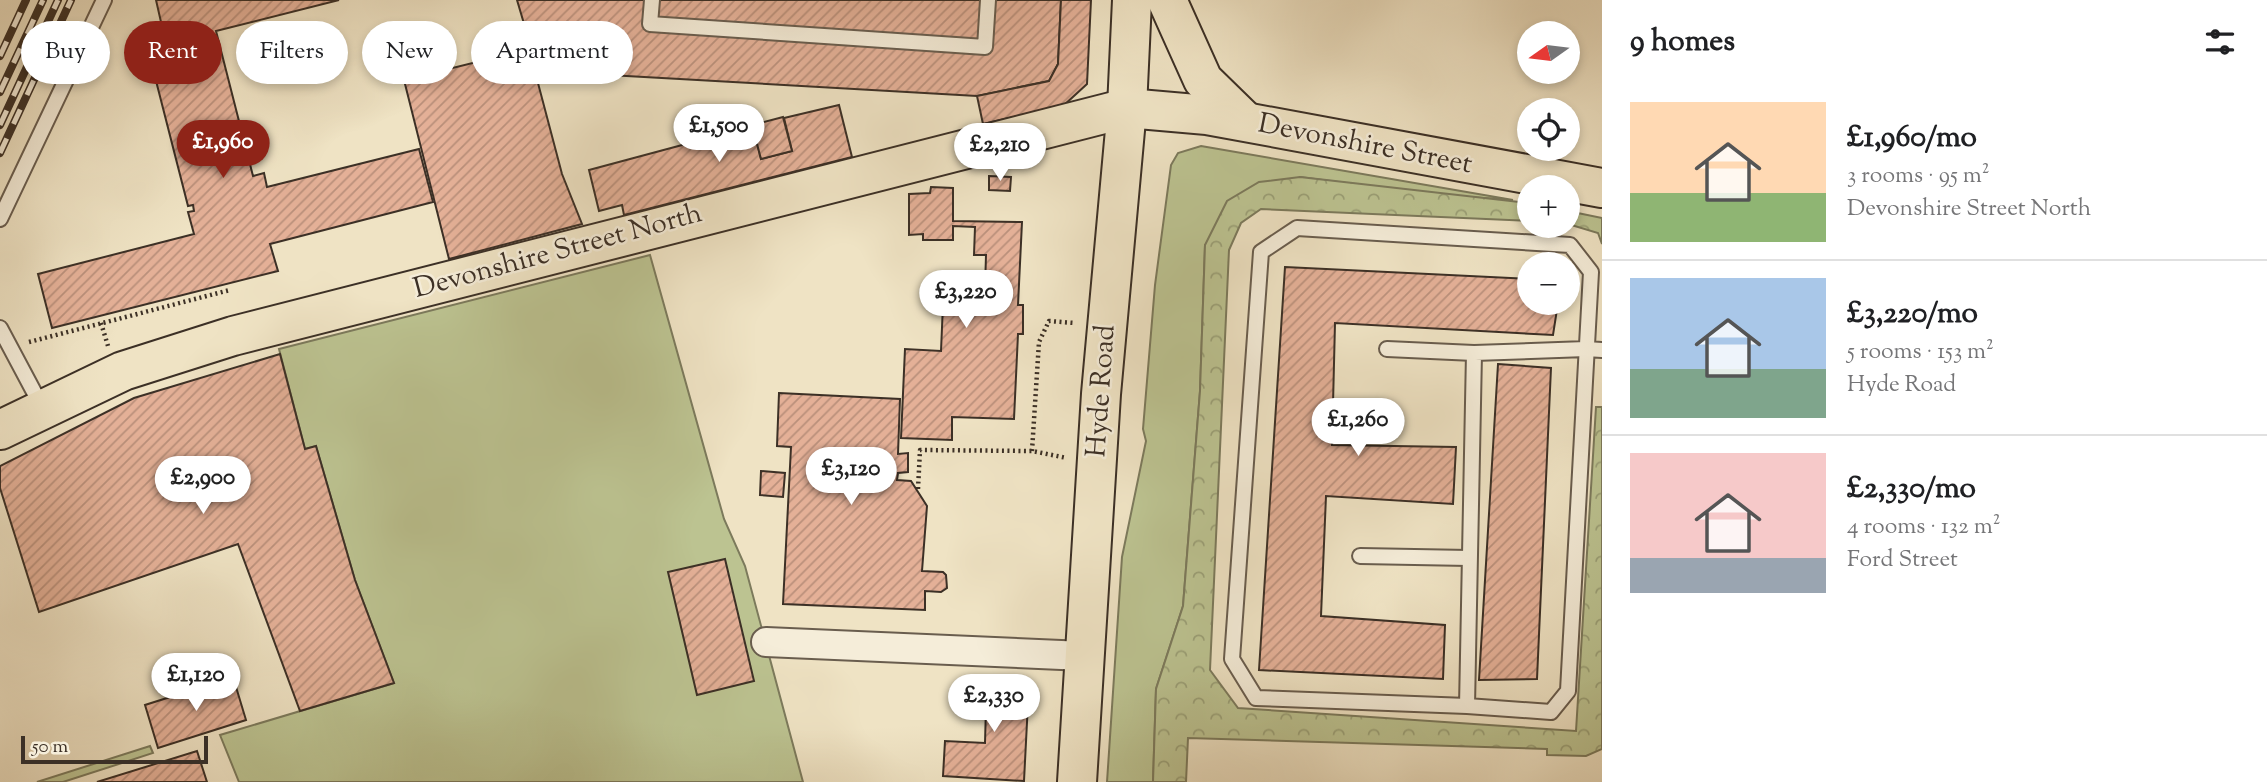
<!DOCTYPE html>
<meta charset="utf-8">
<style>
body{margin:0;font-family:"Sorts Mill Goudy",serif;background:#f2f2f2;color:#202124;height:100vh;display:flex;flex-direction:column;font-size:26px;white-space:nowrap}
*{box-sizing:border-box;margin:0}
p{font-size:23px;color:#757577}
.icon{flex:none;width:38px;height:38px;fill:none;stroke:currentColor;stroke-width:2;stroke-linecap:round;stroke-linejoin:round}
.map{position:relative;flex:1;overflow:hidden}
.drawer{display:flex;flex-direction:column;background:#fff;width:665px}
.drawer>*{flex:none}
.hud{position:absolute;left:21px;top:21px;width:665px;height:63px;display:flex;gap:14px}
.needle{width:46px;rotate:256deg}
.tools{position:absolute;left:1517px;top:21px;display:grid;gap:14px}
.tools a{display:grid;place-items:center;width:63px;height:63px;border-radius:50%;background:#fff;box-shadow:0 4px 10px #0003;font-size:35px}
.scale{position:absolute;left:21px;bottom:18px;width:187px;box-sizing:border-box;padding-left:7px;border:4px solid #3c3026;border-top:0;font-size:19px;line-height:24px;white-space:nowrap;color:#3c3026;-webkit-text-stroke:5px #f5edd9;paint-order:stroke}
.price{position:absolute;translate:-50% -60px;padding:0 16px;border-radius:24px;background:#fff;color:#222;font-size:23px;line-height:46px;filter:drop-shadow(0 2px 4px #0008)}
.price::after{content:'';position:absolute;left:50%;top:42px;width:21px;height:16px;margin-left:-10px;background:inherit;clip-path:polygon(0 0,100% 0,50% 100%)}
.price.selected{background:#8f2418;color:#fff}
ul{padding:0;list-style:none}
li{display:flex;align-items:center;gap:21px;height:175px;padding:0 28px}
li+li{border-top:2px solid #e0e0e0}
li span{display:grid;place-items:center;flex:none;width:196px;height:140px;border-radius:0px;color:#555}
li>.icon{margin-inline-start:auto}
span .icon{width:84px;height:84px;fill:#fffc;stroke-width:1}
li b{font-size:30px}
h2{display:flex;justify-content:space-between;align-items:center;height:84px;padding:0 28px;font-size:30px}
.chip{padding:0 24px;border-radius:32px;background:#fff;box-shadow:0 4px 10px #0003;font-size:24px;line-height:63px}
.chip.selected{background:#8f2418;color:#fff}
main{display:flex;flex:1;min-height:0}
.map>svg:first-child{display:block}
.grass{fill:#bcc391;stroke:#7c7a5c;stroke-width:2}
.forest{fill:url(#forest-crowns);stroke:#7c7a5c;stroke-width:2}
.building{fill:url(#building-hatch);stroke:#3c3026;stroke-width:2}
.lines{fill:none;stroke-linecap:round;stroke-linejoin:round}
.lane-casing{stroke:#695d4e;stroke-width:18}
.street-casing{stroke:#695d4e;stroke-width:32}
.highway-casing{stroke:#3c3026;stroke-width:42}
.path{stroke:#3c3026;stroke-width:4.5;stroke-dasharray:2 3.5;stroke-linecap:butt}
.lane{stroke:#f5edd9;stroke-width:14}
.street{stroke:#f5edd9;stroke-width:28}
.highway{stroke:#efe3c4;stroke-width:38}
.rail-casing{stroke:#3c3026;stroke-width:8}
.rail{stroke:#f5edd9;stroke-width:5;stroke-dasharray:16;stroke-linecap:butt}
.labels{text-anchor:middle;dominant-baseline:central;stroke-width:5;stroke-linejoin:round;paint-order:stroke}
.street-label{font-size:28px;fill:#3c3026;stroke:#f5edd9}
</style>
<main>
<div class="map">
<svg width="1602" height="782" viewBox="0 0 1602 782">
<defs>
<pattern id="forest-crowns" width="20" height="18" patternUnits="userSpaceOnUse" patternTransform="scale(1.75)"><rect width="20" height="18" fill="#bcc391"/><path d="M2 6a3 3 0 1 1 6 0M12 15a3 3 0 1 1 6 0" fill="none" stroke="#9a9f76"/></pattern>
<pattern id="building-hatch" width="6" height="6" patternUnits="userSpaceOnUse" patternTransform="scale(1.75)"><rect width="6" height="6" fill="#e4b097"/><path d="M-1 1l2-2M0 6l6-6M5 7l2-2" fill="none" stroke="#ba907b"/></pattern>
</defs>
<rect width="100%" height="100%" fill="#efe3c4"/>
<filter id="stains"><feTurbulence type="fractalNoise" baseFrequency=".00286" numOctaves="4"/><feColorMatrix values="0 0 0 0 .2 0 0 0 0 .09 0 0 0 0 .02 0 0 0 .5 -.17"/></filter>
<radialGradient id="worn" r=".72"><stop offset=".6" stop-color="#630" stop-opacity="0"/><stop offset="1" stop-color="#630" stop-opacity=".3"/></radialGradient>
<g class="grass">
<path d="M1201,146L1513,200L1439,195L1300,177L1205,245L1200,391L1183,606L1156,689L1153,782H1107L1122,557L1146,441L1143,429L1155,285L1171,165L1178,153Z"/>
<path d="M650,255L724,519L745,566L803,782H239L220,735L394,683L355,580L316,446L305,449L279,349Z"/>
<path d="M150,746L153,753L63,782H37Z"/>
</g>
<g class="forest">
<path d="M1300,177L1529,203V221L1261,209L1241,223L1229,250L1210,670L1238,708L1576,731L1596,407H1602V749L1586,756L1547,755V749L1188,738L1186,782H1153L1156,689L1183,606L1200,391L1205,245L1227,201L1259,182Z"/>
<path d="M1568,211L1602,218V244L1598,233L1568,224Z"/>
</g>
<g class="building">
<path d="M156,0H339L216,31L253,176L264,173L267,187L419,149L433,202L270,244L278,271L52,328L38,274L194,234L188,212L194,211L193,205L188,206L142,26L161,22Z"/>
<path d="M517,0H1061L1058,64L1049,81L977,96L538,71Z"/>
<path d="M1061,0H1091L1087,84L1063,106L983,124L977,96L1049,81L1058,64Z"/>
<path d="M529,49L562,174L582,224L449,259L404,80Z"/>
<path d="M839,105L852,157L624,215L622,205L599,211L589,170L753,126L761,159L792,151L784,118Z"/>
<path d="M783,117L792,151L761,159L752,125Z"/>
<path d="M989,176L1011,177L1010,191L989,190Z"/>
<path d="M931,187L953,188V221L1022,222L1018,305H1023V334H1018L1014,419L952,417V440L901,438L905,349L941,351L943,304L955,301V286L985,288L986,255H974L975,227L953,226V240H923V234L909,235V194L930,193Z"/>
<path d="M1285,267L1530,279V303H1558L1553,335L1335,323L1332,445L1456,447L1453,504L1326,496L1321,616L1445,625L1443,679L1259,670Z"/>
<path d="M280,354L305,449L316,446L355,580L394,683L300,711L238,544L39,612L0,488V466L134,398Z"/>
<path d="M1498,364L1551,368L1537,679L1479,680Z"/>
<path d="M779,393L900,399L898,454L908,453V472L898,473L897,480L911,481L927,506L922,571L943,572L946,575L947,588L941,592L925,591V610L783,604L791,447L777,446Z"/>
<path d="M761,471L785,473L783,497L760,495Z"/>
<path d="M725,559L754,681L697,695L668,572Z"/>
<path d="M233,677L246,720L158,748L145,705Z"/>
<path d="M970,679L1029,683L1024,781L943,776L945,741L985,743L986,707L969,706Z"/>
<path d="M197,751L207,782H97Z"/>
</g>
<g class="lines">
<g class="lane-casing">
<g id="lane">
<path d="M652,0L650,24L985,47L988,0"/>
<path d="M0,219L104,0"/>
<path d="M0,328L42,407"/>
<path d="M1387,349L1474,353"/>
<path d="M1360,556L1469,558"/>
<path d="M1467,706L1551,712L1568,691L1591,272L1570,245L1297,228L1261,252L1232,659L1256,698L1467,706L1474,353L1586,349L1602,350"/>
</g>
</g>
<g class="street-casing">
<path id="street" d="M766,642L1084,656"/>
</g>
<g class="highway-casing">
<g id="highway">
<path d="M1167,0L1203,80L1245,121"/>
<path d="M0,430L123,371L233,336L1127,108L1207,115L1602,188"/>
<path d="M1077,782L1101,394L1127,108L1132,0"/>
</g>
</g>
<g class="path">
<path d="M101,323L108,346"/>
<path d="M29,342L230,290"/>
<path d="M1032,451L1039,342L1049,321L1075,323"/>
<path d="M918,489L920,450L1032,451L1067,458"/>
</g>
<use href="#lane" class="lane"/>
<use href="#street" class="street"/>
<use href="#highway" class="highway"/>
<g class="rail-casing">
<g id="rail">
<path d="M0,56L26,0"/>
<path d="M0,92L43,0"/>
<path d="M0,125L58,0"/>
<path d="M0,153L71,0"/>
</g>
</g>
<use href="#rail" class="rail"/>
</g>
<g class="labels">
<g class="street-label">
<text transform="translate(1365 145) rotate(11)">Devonshire Street</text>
<text transform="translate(558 252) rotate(-15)">Devonshire Street North</text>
<text transform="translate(1102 391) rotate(-86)">Hyde Road</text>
</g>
</g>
<rect width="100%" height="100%" filter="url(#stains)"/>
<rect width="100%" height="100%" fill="url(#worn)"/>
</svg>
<div class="tools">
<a><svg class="needle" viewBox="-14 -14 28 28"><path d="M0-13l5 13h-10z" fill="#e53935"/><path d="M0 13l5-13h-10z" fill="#757577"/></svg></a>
<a><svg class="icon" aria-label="locate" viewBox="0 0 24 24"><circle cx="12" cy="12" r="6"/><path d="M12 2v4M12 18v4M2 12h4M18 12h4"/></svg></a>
<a>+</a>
<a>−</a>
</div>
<div class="scale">50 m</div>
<b class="price" style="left:719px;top:164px">£1,500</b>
<b class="price selected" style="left:223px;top:180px">£1,960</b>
<b class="price" style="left:1000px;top:183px">£2,210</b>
<b class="price" style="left:966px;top:330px">£3,220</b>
<b class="price" style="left:1358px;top:458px">£1,260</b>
<b class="price" style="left:851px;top:507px">£3,120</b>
<b class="price" style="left:203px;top:516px">£2,900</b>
<b class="price" style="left:196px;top:713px">£1,120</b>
<b class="price" style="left:994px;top:734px">£2,330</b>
<div class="hud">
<a class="chip">Buy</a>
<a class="chip selected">Rent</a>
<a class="chip">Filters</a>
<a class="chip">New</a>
<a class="chip">Apartment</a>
</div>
</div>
<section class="drawer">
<h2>9 homes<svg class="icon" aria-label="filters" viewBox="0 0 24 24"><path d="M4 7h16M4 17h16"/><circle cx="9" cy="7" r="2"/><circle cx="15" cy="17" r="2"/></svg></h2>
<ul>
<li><span style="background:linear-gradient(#ffd9b3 65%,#8fb573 0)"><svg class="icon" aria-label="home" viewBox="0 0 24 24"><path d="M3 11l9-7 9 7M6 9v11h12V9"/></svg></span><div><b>£1,960/mo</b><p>3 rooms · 95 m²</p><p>Devonshire Street North</p></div></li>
<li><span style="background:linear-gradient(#a9c7e8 65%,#7fa58c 0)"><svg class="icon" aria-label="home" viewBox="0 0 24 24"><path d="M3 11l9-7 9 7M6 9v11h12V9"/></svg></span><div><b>£3,220/mo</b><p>5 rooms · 153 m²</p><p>Hyde Road</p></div></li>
<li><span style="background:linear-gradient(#f6c9c9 75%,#9aa5b1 0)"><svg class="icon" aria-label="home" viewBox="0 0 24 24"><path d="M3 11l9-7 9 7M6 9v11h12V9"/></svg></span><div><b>£2,330/mo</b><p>4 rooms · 132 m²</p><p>Ford Street</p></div></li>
</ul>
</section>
</main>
